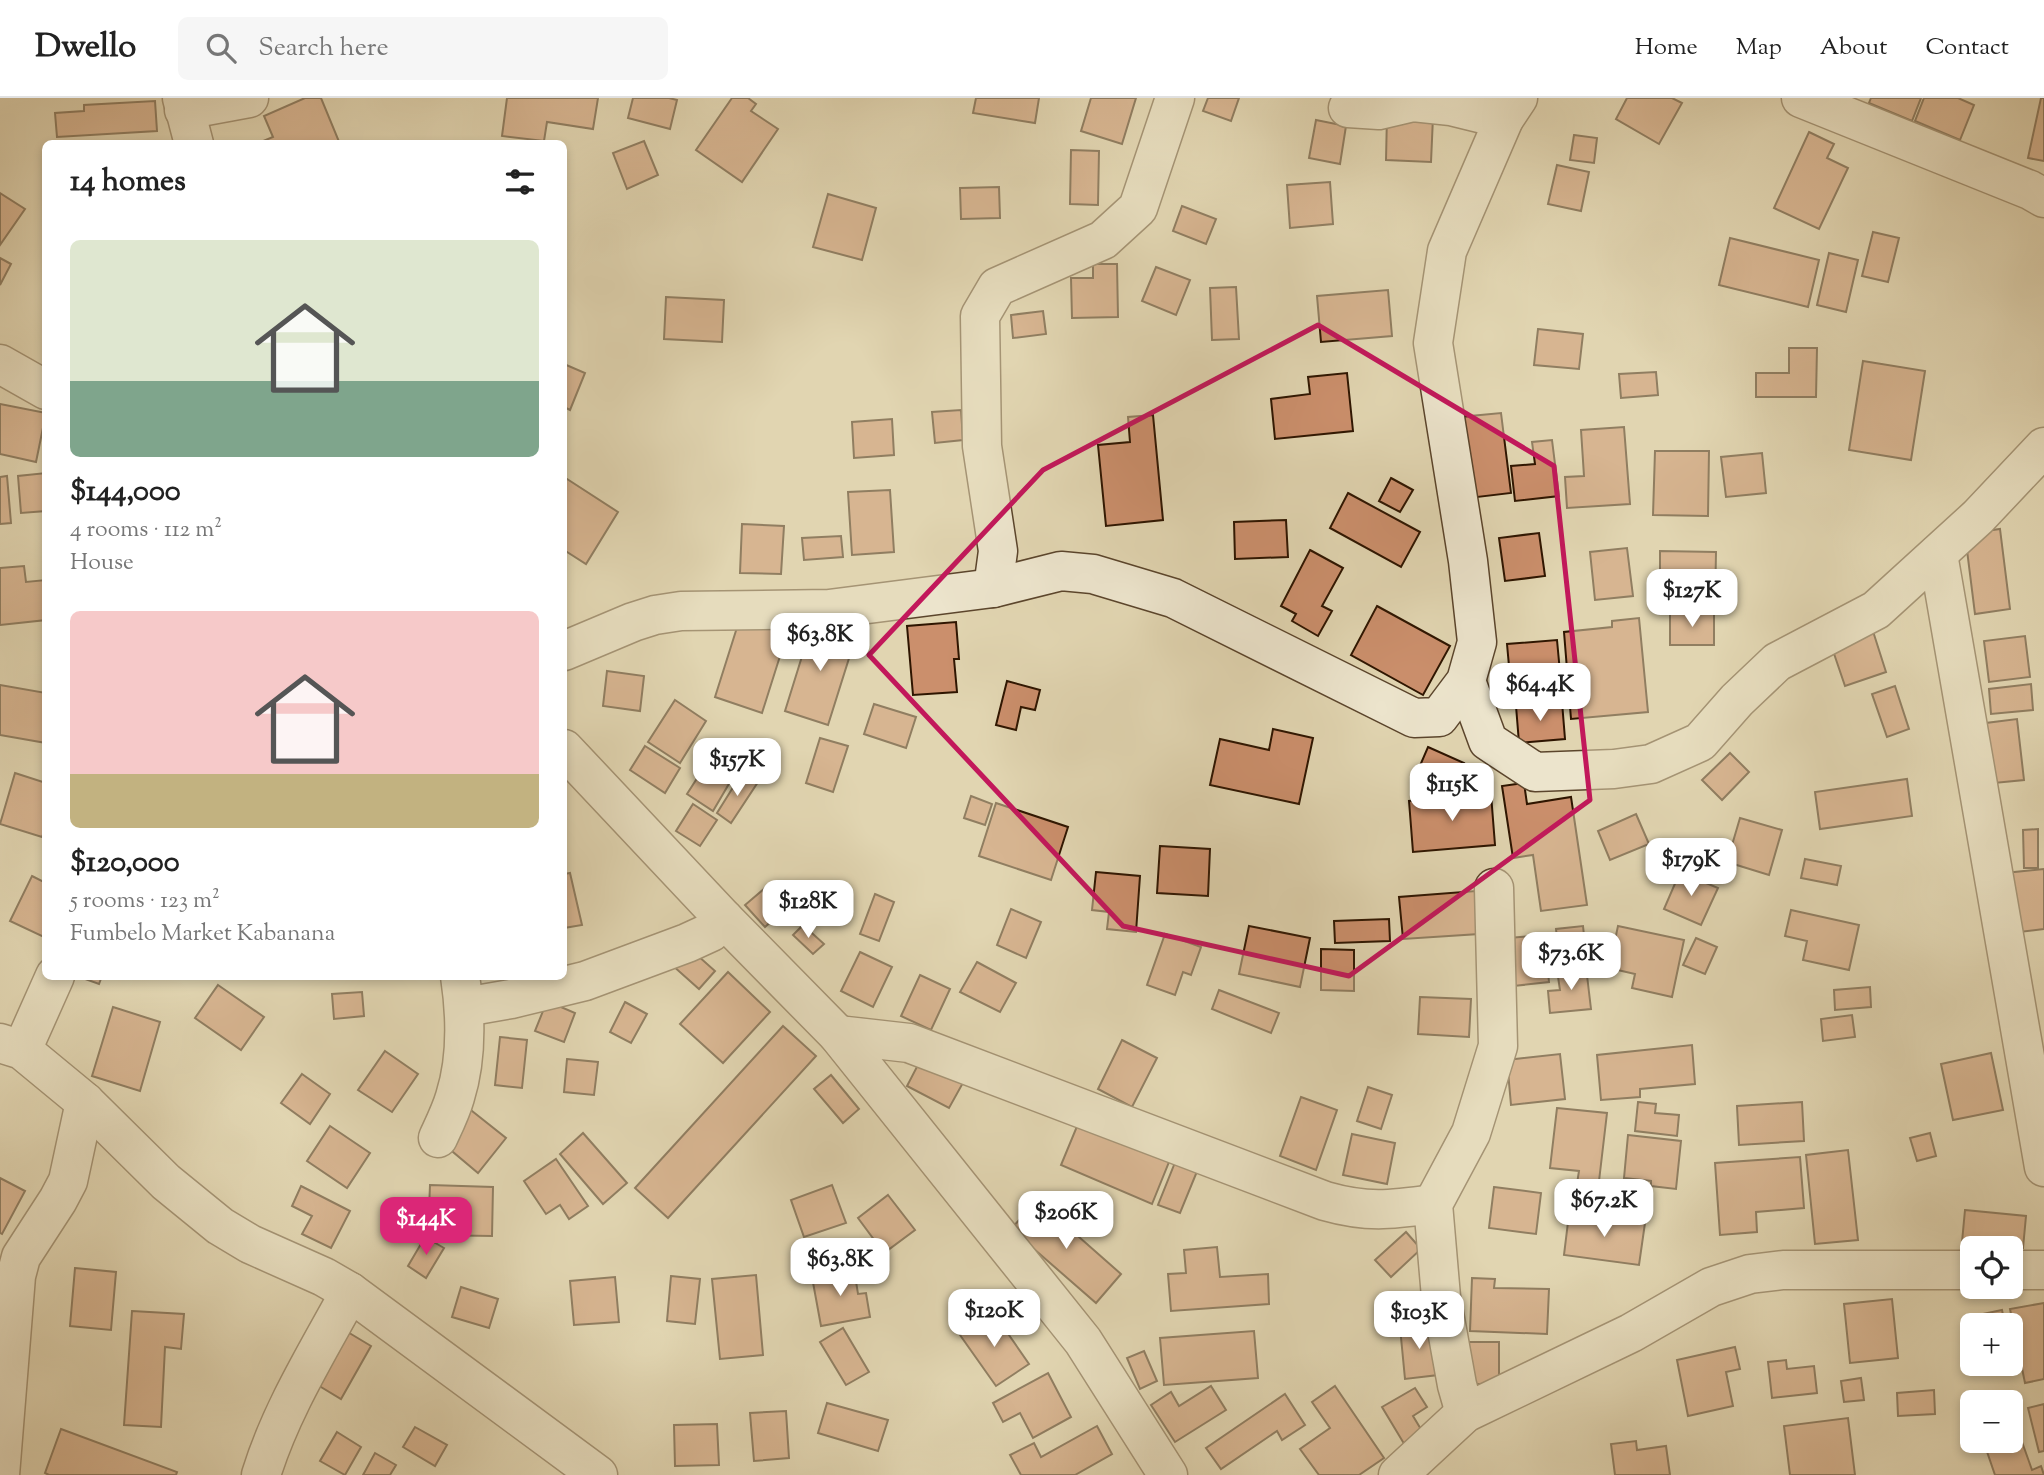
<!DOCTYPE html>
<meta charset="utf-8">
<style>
body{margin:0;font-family:"Sorts Mill Goudy",serif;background:#f6f6f6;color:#222;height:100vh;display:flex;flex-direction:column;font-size:26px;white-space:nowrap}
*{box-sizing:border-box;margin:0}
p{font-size:23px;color:#767676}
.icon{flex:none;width:38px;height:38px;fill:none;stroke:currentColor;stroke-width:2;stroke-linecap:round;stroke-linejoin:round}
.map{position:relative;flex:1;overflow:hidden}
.drawer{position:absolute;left:42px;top:42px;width:525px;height:840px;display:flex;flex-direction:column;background:#fff;border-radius:10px;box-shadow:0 4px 10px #0003}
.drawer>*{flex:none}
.controls{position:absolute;left:1960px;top:1138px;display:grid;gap:14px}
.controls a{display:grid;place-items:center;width:63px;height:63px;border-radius:10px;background:#fff;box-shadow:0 4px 10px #0003;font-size:35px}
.price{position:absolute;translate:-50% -60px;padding:0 16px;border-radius:14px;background:#fff;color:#222;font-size:23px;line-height:46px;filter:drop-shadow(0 2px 4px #0008)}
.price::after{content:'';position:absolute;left:50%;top:42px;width:21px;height:16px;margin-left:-10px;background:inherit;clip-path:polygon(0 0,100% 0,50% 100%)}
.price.on{background:#db2777;color:#fff}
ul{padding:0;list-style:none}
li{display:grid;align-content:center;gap:14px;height:371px;padding:0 28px}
li span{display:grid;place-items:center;height:217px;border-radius:10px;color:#555}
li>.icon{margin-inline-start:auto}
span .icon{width:126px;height:126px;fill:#fffc;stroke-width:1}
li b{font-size:30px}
h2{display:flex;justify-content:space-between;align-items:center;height:84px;padding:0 28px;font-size:30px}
header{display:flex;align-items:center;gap:42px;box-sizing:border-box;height:98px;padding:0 35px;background:#fff;border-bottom:2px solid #e0e0e0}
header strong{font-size:33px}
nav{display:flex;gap:38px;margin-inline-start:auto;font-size:24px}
.search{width:490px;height:63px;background:#f6f6f6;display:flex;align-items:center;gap:18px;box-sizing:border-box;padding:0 24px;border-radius:10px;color:#767676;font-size:26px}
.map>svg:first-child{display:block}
.building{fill:#cb8f6c;stroke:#2e1500;stroke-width:2}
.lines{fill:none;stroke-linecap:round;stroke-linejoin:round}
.minor-casing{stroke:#5b452c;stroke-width:41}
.minor{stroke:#ece4cc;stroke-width:38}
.marked{fill:none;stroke:#c2185b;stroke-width:5;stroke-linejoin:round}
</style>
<header>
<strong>Dwello</strong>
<div class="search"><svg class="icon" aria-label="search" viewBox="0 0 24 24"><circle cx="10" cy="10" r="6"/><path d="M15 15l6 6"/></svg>Search here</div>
<nav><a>Home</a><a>Map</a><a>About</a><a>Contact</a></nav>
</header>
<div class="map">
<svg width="2044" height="1377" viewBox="0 0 2044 1377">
<rect width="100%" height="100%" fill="#e1d5b1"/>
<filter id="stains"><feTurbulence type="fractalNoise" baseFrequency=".00286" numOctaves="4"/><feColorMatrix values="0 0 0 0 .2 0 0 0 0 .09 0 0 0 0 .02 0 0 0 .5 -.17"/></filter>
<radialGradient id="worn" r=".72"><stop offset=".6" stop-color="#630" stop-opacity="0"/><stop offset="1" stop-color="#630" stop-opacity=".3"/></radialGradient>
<g class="building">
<path d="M305,0H321L340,46H264L263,43L273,39L264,18Z"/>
<path d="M507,0H598L593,31L547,24L544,43L502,38Z"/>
<path d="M633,0H669L677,2L670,31L628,20Z"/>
<path d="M732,0H748L756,6L751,13L778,31L742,84L696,52Z"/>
<path d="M976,0H1039L1035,25L973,15Z"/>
<path d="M1091,0H1136L1122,46L1081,33Z"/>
<path d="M1208,0H1239L1231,23L1203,13Z"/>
<path d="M1627,0H1672L1682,5L1659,46L1616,21Z"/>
<path d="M1871,0H1921L1912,23L1869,5Z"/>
<path d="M1924,0H1958L1974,7L1960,42L1915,23Z"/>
<path d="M2041,0H2044V63L2028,60Z"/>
<path d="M155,3L157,33L57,39L55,15L84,13V7Z"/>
<path d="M1387,17L1433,19L1431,64L1386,62Z"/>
<path d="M1316,22L1346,28L1340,66L1309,60Z"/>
<path d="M1809,34L1834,46L1827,60L1848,70L1819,131L1774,110Z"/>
<path d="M1574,37L1597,40L1594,65L1570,62Z"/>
<path d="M644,43L658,77L627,91L613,55Z"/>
<path d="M1071,52L1099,53L1098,107L1070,106Z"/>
<path d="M1557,67L1589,74L1581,113L1548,106Z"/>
<path d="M1330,84L1333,126L1290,130L1287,87Z"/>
<path d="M999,89L1000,120L961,121L960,90Z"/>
<path d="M0,95L25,111L0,147Z"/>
<path d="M828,96L876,110L862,162L813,149Z"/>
<path d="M1182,108L1216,121L1206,146L1173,133Z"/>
<path d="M1873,134L1899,140L1888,184L1862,178Z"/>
<path d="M1730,140L1819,162L1808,209L1719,187Z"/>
<path d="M1829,155L1858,162L1846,214L1817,207Z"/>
<path d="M0,160L11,166L0,187Z"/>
<path d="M1093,166H1117L1118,219L1072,220L1071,180H1093Z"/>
<path d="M1156,169L1190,182L1176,217L1142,203Z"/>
<path d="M1236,189L1239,241L1212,242L1210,190Z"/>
<path d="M1388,192L1392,238L1321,244L1317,198Z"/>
<path d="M666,199L724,202L722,244L664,241Z"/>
<path d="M1043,213L1046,236L1013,240L1011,217Z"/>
<path d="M1538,231L1583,236L1579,271L1534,267Z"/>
<path d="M1789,250H1817L1816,299H1756V275H1789Z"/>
<path d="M1863,263L1925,273L1911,362L1849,352Z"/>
<path d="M564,266L585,275L570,312L564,309Z"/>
<path d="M1656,274L1658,297L1621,300L1619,276Z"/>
<path d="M1347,275L1353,333L1275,341L1271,301L1310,296L1308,279Z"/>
<path d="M0,306L46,315L36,364L0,356Z"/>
<path d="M961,312L963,342L935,345L932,314Z"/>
<path d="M1501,315L1511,395L1469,400L1460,319Z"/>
<path d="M1153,317L1163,422L1106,428L1098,347L1130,344L1128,319Z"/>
<path d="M892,321L894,357L854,360L852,324Z"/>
<path d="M1624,329L1630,406L1567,410L1565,379L1584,378L1581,332Z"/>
<path d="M1552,342L1559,398L1515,403L1511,368L1535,366L1532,344Z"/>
<path d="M1655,353H1709L1708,418L1653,417Z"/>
<path d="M1762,355L1766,395L1726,399L1721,359Z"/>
<path d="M46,375V413L21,415L18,378Z"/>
<path d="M7,378L11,425L0,426V379Z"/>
<path d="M564,379L618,414L586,466L564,452Z"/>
<path d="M1391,380L1413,392L1400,414L1379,403Z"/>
<path d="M890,392L894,454L852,457L848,394Z"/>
<path d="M1348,395L1420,434L1401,469L1330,430Z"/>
<path d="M1286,422L1288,459L1235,461L1234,424Z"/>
<path d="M742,426L784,428L781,476L740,475Z"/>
<path d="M2000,431L2010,511L1975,516L1965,436Z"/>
<path d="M1539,435L1545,478L1505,483L1499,440Z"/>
<path d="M841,438L843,459L804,462L802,440Z"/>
<path d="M1627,450L1633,498L1595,502L1590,454Z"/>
<path d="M1310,452L1343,470L1322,508L1332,513L1318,538L1292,523L1296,516L1281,508Z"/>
<path d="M1660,453L1716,454L1715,509L1679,508V485H1660Z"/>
<path d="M24,468L26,484L46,482V522L0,527V470Z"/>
<path d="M1377,508L1450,548L1423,597L1351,557Z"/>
<path d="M1670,514L1714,515V547H1670Z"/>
<path d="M740,520L787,536L762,615L715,599Z"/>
<path d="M1639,520L1648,614L1571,621L1564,534L1612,529V523Z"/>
<path d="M813,523L856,538L828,627L785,613Z"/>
<path d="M956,524L959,561H954L957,594L913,597L907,528Z"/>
<path d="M1871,527L1886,574L1845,588L1829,541Z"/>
<path d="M2025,538L2030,579L1989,584L1984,543Z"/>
<path d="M1557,542L1562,596L1512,601L1507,546Z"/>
<path d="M607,573L644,578L640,613L603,608Z"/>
<path d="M1007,583L1040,592L1035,612L1021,609L1016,632L996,627Z"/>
<path d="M2031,586L2033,612L1991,616L1989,591Z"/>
<path d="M0,587L46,595V645L0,637Z"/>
<path d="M1895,588L1909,631L1887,639L1872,596Z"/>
<path d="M675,602L706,623L680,665L648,644Z"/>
<path d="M1562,604L1565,641L1519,645L1516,608Z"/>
<path d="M874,606L916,619L906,650L864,636Z"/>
<path d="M2017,621L2024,682L1984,686L1986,625Z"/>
<path d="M1273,631L1313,640L1299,706L1210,687L1220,641L1269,652Z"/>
<path d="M820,640L848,648L833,694L806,685Z"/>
<path d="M722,644L735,652L723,672L709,664Z"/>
<path d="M645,648L680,670L665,695L630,672Z"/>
<path d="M1428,649L1464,665L1453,692L1416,677Z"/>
<path d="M1730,655L1749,674L1722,702L1702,682Z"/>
<path d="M705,668L730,684L713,713L687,696Z"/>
<path d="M15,675L46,685V728L42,739L0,726Z"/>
<path d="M742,675L758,684L731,725L717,715Z"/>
<path d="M1907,681L1912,718L1820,731L1815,694Z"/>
<path d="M1524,685L1527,706L1571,699L1587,807L1541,813L1533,757L1513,760L1502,688Z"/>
<path d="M1491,696L1495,747L1413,754L1409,703Z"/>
<path d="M971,698L992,706L985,727L964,720Z"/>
<path d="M996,705L1068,729L1051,782L979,758Z"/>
<path d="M693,706L717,722L700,748L676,733Z"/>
<path d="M1636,716L1649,746L1610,762L1598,733Z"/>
<path d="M1740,720L1782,732L1769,777L1727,764Z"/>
<path d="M2038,731V770H2024L2023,732Z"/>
<path d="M1160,748L1210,751L1208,798L1157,795Z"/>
<path d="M1805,761L1841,768L1837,787L1801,780Z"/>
<path d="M2044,771V831L2011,835L2005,775Z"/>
<path d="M1096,774L1140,778L1136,834L1107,831L1109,814L1092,812Z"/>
<path d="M1680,774L1718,790L1701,827L1664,811Z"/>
<path d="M570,775L582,827L564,830V776Z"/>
<path d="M32,778L46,785V840L10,823Z"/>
<path d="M765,790L784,812L765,829L745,807Z"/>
<path d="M1476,793L1479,836L1403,841L1399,799Z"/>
<path d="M875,796L894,804L879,843L860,836Z"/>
<path d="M1011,811L1041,824L1026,860L997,847Z"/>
<path d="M1791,812L1859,827L1849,872L1803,862L1807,843L1785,838Z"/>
<path d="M1389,821L1390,843L1335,845L1334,823Z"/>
<path d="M803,827L824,846L813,856L793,837Z"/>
<path d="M1249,828L1310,840L1300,889L1239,876Z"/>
<path d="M1583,828L1586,856L1559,858L1556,831Z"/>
<path d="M1618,828L1684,842L1672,899L1632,890L1635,876L1609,870Z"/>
<path d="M1165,836L1201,849L1191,877L1183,874L1175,897L1147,887Z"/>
<path d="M1544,837L1549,884L1514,888L1509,840Z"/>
<path d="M1696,840L1717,849L1705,876L1683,867Z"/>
<path d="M688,849L715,873L699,891L672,867Z"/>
<path d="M1321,851L1354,852V893L1321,892Z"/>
<path d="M860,854L892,869L873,909L841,893Z"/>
<path d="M977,864L1016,885L1000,914L960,894Z"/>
<path d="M1586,869L1591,911L1550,915L1548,893L1560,892L1557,872Z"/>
<path d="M728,874L770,914L723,965L680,926Z"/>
<path d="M920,877L950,891L931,932L901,918Z"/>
<path d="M77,878H102L99,886Z"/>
<path d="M218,887L264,919L241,952L195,920Z"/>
<path d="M1870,889L1871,909L1835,912L1834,892Z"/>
<path d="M1219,892L1279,915L1271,935L1212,911Z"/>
<path d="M362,894L364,918L334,921L332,896Z"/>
<path d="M1420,899L1471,901L1469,939L1418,936Z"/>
<path d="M547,903L575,915L564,944L535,933Z"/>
<path d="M625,904L647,916L631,945L610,934Z"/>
<path d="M113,909L160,924L140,993L92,978Z"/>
<path d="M1852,917L1855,939L1823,943L1821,921Z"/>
<path d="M783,928L816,958L668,1120L635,1090Z"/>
<path d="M500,939L527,942L522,990L495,987Z"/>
<path d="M1122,942L1157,960L1132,1009L1098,991Z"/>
<path d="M1692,947L1695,986L1640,991V999L1601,1002L1597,957Z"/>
<path d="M385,953L418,976L392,1014L358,992Z"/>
<path d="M1991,955L2003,1012L1953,1022L1941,966Z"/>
<path d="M1560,956L1565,1001L1511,1007L1507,962Z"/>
<path d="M567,961L598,964L594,997L564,994Z"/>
<path d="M921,961L964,983L949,1010L907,988Z"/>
<path d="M302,976L330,996L310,1026L281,1005Z"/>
<path d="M831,977L859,1011L843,1025L814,991Z"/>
<path d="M1368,989L1392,997L1381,1031L1357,1023Z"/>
<path d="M1301,999L1337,1012L1316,1072L1280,1058Z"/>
<path d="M1638,1004L1656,1006L1655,1015L1679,1017L1677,1038L1635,1033Z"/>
<path d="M1802,1004L1804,1043L1739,1047L1737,1008Z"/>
<path d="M467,1009L506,1040L478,1075L440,1043Z"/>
<path d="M1557,1010L1607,1015L1597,1100L1575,1098L1579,1073L1550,1070Z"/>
<path d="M1080,1021L1171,1059L1152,1106L1061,1067Z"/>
<path d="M330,1028L370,1055L347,1090L307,1063Z"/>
<path d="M583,1035L627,1085L603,1106L560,1056Z"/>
<path d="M1930,1035L1936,1058L1917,1063L1910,1040Z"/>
<path d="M1352,1036L1395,1045L1387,1086L1343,1077Z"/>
<path d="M1628,1037L1681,1043L1676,1091L1651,1088V1083L1624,1080Z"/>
<path d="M1848,1052L1858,1142L1815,1146L1806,1057Z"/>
<path d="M1800,1059L1804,1110L1756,1114L1757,1134L1720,1137L1715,1065Z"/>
<path d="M556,1061L588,1108L569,1121L560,1107L546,1116L524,1083Z"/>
<path d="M1176,1062L1198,1071L1180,1115L1158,1107Z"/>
<path d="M0,1080L25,1093L2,1136L0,1135Z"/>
<path d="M430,1087L493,1089L492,1138L428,1137Z"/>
<path d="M832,1087L846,1125L804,1139L791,1102Z"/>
<path d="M301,1088L350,1113L331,1150L302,1136L312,1118L292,1108Z"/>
<path d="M1494,1089L1541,1095L1536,1136L1489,1130Z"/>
<path d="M888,1097L915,1132L884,1155L858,1120Z"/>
<path d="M1037,1102L1121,1176L1096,1205L1011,1131Z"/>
<path d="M1965,1112L2026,1118L2023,1150L1962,1144Z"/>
<path d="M1569,1116L1645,1125L1639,1167L1564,1157Z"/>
<path d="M1406,1134L1421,1151L1391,1179L1375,1162Z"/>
<path d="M425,1139L444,1150L426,1180L408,1168Z"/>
<path d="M1217,1149L1220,1179L1268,1176L1269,1206L1171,1213L1168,1176L1186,1175L1184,1152Z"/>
<path d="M75,1170L116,1174L111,1232L70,1228Z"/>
<path d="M854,1171L858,1196L866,1195L870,1219L821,1228L812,1179Z"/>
<path d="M756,1177L763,1257L720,1261L712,1181Z"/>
<path d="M671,1178L700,1181L695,1226L667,1223Z"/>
<path d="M615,1179L619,1224L574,1227L570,1183Z"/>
<path d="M1472,1180L1495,1181L1494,1190L1549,1191L1547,1236L1470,1233Z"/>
<path d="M461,1189L498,1201L489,1230L452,1219Z"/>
<path d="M1892,1201L1898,1260L1850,1265L1844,1206Z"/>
<path d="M2044,1205V1281L2025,1285L2010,1211Z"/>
<path d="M2002,1212L2005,1227H1980L1978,1217Z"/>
<path d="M132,1213L184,1216L181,1251L165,1249L161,1329L124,1327Z"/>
<path d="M993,1214L1029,1266L996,1288L960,1237Z"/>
<path d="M1433,1226L1438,1277L1405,1281L1400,1229Z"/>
<path d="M843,1230L869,1274L846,1287L820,1244Z"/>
<path d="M346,1233L371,1248L341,1301L316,1286Z"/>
<path d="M1254,1233L1258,1280L1164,1287L1160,1240Z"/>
<path d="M1463,1244H1499V1286H1462Z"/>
<path d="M1735,1249L1740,1271L1726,1274L1733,1308L1688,1318L1677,1262Z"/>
<path d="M1144,1253L1157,1283L1140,1291L1127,1260Z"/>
<path d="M1786,1262L1787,1271L1814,1268L1817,1295L1772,1300L1768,1264Z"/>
<path d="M1048,1275L1071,1319L1033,1340L1020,1315L1003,1324L993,1305Z"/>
<path d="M1861,1280L1864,1302L1844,1304L1841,1283Z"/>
<path d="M1211,1288L1226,1312L1175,1344L1151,1307L1171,1294L1179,1308Z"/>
<path d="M1335,1288L1384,1360L1359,1377H1319L1300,1351L1330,1330L1312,1304Z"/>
<path d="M1415,1290L1427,1309L1413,1318L1425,1338L1406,1349L1382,1309Z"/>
<path d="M1934,1292L1935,1316L1898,1318L1897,1295Z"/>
<path d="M1285,1296L1305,1327L1282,1342L1277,1333L1221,1371L1206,1350Z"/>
<path d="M827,1305L888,1322L878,1353L818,1335Z"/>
<path d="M2044,1306V1353L2039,1354L2028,1310Z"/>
<path d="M786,1313L789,1360L754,1363L750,1315Z"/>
<path d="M2011,1313L2032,1372L2041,1368L2044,1377H1995L1983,1342H2011Z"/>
<path d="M1848,1320L1855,1377H1790L1784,1328Z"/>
<path d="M717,1326L719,1367L675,1368L674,1327Z"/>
<path d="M1097,1328L1112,1356L1075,1377H1021L1010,1357L1034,1345L1041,1359Z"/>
<path d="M415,1329L447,1347L435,1368L403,1349Z"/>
<path d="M61,1331L177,1374L176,1377H49L45,1375Z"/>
<path d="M337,1334L361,1349L345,1377L320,1363Z"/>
<path d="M1636,1343L1637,1352L1666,1348L1670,1377H1615L1611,1346Z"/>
<path d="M375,1355L396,1367L390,1377H363Z"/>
</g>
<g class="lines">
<g class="minor-casing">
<g id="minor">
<path d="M182,0L194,46"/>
<path d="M1801,0L2030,92L2044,100"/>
<path d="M1348,10L1379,12L1413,4L1451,8L1504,21"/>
<path d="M184,12L249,0"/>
<path d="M0,266L46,292"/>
<path d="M1938,456L2044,1069"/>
<path d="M993,490L998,453L982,348L980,218L997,189L1103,142L1138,110L1175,0"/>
<path d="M564,553L633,524L655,517L681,513L829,511L993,490L1061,473L1093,476L1173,500L1414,620L1439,619L1466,583L1477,544L1468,463L1433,245L1447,153L1504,21L1518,0"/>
<path d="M1466,583L1488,643L1535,674L1614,671L1651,666L1700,644L1737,602L1777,564L1876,512L1978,419L2044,349"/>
<path d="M564,651L724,821L838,937L1083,1243L1168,1377"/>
<path d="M465,909L511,901L585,883L687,845L711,834L724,821"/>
<path d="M838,937L909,945L1325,1103C1367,1115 1390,1112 1433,1106"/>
<path d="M0,945L22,952L85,1004L166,1084L220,1128L250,1146L324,1179L350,1194L598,1377"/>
<path d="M22,952L55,878"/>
<path d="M438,1040C444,1027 451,1013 455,999C467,961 466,918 460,878"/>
<path d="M2011,1172H2044"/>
<path d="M1465,1315L1457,1287L1441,1199L1433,1106L1471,1035L1498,948L1494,790"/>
<path d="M0,1377L16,1178L21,1159L58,1102L68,1083L85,1004"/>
<path d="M261,1377C281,1312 318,1253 350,1194"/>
<path d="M1398,1377L1465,1315L1631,1235L1711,1189L1750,1176L1783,1172H1972"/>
</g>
</g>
<use href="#minor" class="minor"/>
</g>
<path d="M0 0H2044V1377H0ZM1318,227L1554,368L1590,702L1349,878L1123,828L869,557L1043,372Z" fill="#e1d5b1" fill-opacity=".55" fill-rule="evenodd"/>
<path class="marked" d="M1318,227L1554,368L1590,702L1349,878L1123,828L869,557L1043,372Z"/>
<rect width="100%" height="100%" filter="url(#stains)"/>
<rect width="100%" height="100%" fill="url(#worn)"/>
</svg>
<div class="controls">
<a><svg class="icon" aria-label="locate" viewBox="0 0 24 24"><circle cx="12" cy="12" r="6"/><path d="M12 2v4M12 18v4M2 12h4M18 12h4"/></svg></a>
<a>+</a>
<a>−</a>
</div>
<b class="price" style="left:1692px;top:531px">$127K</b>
<b class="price" style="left:820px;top:575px">$63.8K</b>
<b class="price" style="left:1540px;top:625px">$64.4K</b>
<b class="price" style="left:737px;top:700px">$157K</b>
<b class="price" style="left:1452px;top:725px">$115K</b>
<b class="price" style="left:1691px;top:800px">$179K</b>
<b class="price" style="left:808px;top:842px">$128K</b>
<b class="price" style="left:1571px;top:894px">$73.6K</b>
<b class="price" style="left:1604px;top:1141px">$67.2K</b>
<b class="price" style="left:1066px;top:1153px">$206K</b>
<b class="price on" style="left:426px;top:1159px">$144K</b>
<b class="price" style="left:840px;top:1200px">$63.8K</b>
<b class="price" style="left:994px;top:1251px">$120K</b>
<b class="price" style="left:1419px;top:1253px">$103K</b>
<section class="drawer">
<h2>14 homes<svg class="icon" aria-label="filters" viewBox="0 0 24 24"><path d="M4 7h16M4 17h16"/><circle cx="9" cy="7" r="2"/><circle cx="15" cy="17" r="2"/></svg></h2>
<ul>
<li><span style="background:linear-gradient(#dfe7d0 65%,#7fa58c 0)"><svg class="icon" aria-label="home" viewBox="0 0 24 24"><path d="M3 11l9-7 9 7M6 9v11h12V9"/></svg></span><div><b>$144,000</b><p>4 rooms · 112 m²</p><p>House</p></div></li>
<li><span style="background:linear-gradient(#f6c9c9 75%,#c2b280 0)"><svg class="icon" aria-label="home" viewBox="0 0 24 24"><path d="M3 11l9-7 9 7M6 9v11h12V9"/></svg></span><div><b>$120,000</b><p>5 rooms · 123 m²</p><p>Fumbelo Market Kabanana</p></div></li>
</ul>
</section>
</div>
